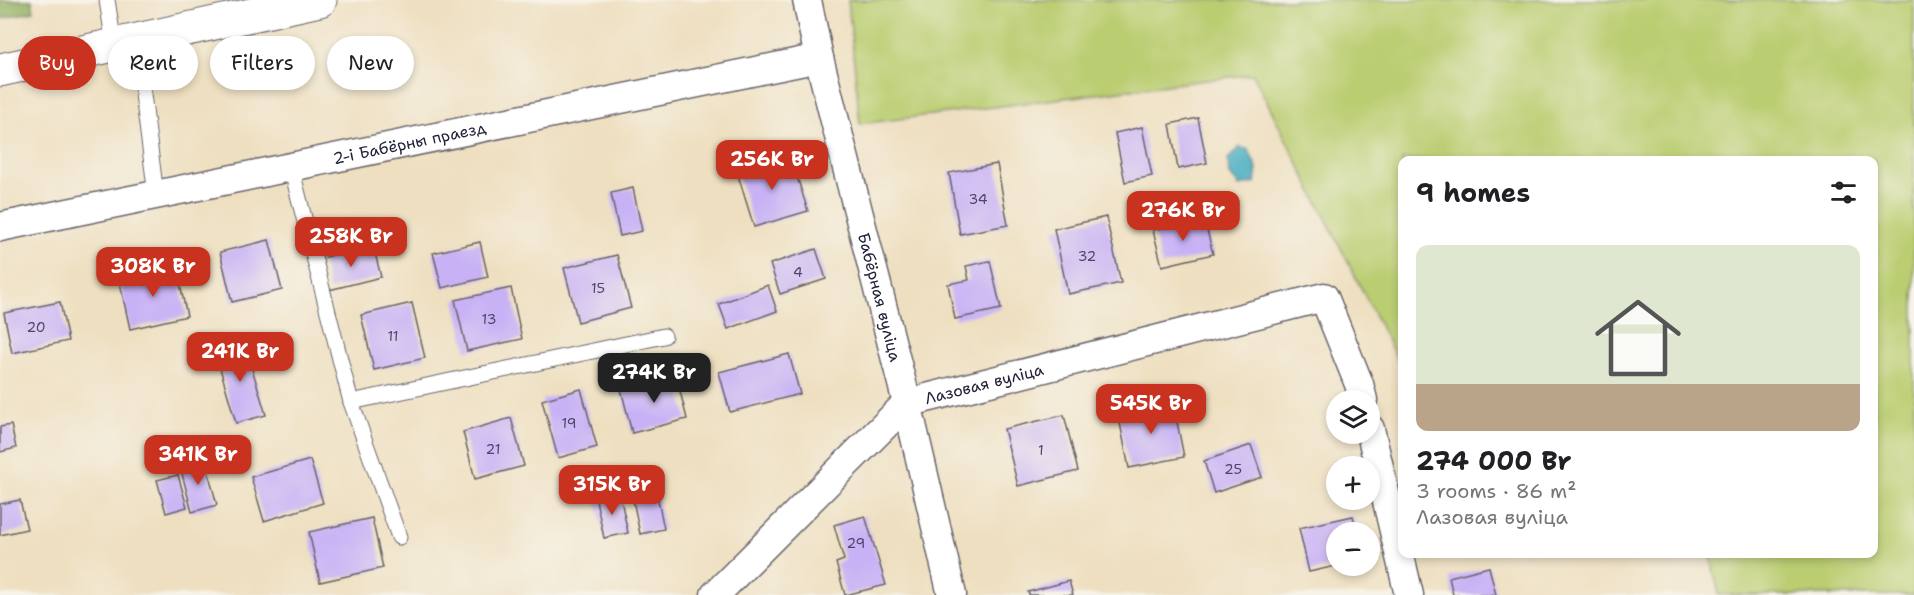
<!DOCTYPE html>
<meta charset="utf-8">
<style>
body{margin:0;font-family:"Shantell Sans",sans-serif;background:#f2f2f2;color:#202124;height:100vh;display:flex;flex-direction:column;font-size:22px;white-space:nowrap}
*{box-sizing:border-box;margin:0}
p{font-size:20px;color:#757577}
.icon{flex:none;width:33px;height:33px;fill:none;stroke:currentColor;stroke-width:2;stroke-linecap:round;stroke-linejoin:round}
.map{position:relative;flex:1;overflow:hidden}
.side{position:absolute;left:1398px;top:156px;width:480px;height:402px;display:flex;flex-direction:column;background:#fff;border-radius:12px;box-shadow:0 3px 9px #0003}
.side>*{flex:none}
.top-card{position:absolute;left:18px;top:36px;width:570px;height:54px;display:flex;gap:12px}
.buttons{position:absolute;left:1326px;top:390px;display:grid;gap:12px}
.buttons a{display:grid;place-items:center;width:54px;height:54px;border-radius:50%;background:#fff;box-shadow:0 3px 9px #0003;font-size:30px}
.price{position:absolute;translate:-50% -51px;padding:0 14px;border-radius:12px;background:#c8321e;color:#fff;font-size:20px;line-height:39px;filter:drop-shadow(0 2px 3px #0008)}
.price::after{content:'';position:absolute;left:50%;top:36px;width:18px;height:14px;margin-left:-9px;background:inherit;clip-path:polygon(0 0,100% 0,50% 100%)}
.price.selected{background:#222;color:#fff}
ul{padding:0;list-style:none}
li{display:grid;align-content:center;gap:12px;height:318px;padding:0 18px}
li span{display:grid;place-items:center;height:186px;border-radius:12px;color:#555}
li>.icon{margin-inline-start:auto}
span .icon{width:108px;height:108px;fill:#fffc;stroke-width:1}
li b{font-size:26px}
h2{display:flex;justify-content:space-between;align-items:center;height:72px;padding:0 18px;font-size:26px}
.chip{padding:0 21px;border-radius:27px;background:#fff;box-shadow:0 3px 9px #0003;font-size:21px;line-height:54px}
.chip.selected{background:#c8321e;color:#fff}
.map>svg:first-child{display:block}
.green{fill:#bacd71;stroke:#6e7856;stroke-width:1.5}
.forest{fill:#93b063;stroke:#5a694f;stroke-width:1.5}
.water{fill:#40aac0;stroke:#31667e;stroke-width:1.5}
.building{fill:#c8b2f5}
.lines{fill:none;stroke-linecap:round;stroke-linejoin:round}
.lane-casing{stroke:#69646a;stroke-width:17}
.street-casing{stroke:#69646a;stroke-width:31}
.primary-casing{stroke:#69646a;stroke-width:35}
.lane{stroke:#fff;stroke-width:15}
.street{stroke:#fff;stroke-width:28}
.primary{stroke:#fff;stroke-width:33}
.labels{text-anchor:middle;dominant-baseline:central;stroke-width:5;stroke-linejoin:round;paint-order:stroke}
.number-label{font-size:14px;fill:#4c466a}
.street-label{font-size:16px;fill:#22223b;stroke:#f7f3e8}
</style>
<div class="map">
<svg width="1914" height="595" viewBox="0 0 1914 595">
<rect width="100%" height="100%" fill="#f7f3e8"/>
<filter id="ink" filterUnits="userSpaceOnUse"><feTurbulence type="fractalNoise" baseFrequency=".0167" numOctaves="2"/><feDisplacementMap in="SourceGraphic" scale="12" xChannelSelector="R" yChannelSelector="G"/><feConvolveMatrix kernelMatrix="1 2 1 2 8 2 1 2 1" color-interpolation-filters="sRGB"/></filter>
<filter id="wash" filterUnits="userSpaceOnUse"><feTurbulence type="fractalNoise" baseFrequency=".008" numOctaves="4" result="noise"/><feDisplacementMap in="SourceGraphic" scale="24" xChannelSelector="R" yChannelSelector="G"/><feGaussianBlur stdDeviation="1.35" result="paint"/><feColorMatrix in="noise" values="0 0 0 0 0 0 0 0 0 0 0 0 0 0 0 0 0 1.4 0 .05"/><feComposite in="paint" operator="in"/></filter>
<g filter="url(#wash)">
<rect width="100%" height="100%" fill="#eedfc0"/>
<path class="green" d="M848,0H1914V595H1719L1710,554H1874V160H1402V369L1253,74L860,124Z"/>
<path class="forest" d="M0,0H32L34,11L0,19Z"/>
<path class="water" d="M1240,147L1249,150L1257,169L1255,183L1239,186L1230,175L1228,159Z"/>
<g id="blocks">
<g class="building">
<path d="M1198,118L1207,163L1178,169L1170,124Z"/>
<path d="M1142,127L1152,176L1125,182L1115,133Z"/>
<path d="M790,155L808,211L754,227L737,172Z"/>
<path d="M997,164L1008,225L960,234L949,173Z"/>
<path d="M633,188L642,231L620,236L611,193Z"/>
<path d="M1106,217L1121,283L1068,294L1054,229Z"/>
<path d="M1204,218L1213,254L1162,266L1153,230Z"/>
<path d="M269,240L282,290L232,302L220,252Z"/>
<path d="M480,242L488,277L442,288L433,253Z"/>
<path d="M373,245L381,277L329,290L322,258Z"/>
<path d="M816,249L826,279L780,294L770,264Z"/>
<path d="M617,255L631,308L578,322L564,268Z"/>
<path d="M990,261L1001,309L955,319L948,284L969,280L966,266Z"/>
<path d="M176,266L187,316L130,329L119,279Z"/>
<path d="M768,285L777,311L728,329L719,304Z"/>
<path d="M511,288L522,339L467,351L455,300Z"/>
<path d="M60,302L68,341L12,353L4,313Z"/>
<path d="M412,303L425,358L374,370L361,315Z"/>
<path d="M244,342L266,415L236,423L215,351Z"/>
<path d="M789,354L800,394L730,412L719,372Z"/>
<path d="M676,375L687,419L632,433L621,389Z"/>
<path d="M581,389L597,447L558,458L542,400Z"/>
<path d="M1173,402L1184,457L1129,468L1118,413Z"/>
<path d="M1064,415L1078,471L1018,486L1004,429Z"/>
<path d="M511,418L524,466L475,479L463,432Z"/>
<path d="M11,425L16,448L0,452V427Z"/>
<path d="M1251,445L1262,477L1214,493L1204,461Z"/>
<path d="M205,460L217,505L192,512L180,466Z"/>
<path d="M310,460L323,503L264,521L251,477Z"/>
<path d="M178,475L187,507L166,513L157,480Z"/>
<path d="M656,490L664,529L640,534L632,495Z"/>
<path d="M620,495L628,533L604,538L596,500Z"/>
<path d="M20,500L27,529L0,535V504Z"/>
<path d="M865,516L886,585L845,595L836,563L844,560L834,525Z"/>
<path d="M1353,516L1357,532H1336V566L1309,572L1299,528Z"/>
<path d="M372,518L383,568L320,582L309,532Z"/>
<path d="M1489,567L1496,595H1453L1449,577Z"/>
<path d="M1069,581L1073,595H1029L1028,592Z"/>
</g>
</g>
</g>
<g filter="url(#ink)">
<use href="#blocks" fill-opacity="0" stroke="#69646a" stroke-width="1.5"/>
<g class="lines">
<g class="lane-casing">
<g id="lane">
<path d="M107,0L114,45"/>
<path d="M136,40L156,195"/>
<path d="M291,167L351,402L399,537"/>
<path d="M351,402L664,336"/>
</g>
</g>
<g class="street-casing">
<g id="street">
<path id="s1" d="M807,0L819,58L907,403L952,595"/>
<path id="s2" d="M0,227L819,58"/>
<path d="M1370,429L1409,595"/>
<path id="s3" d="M715,595L907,403L1324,297L1359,384L1363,400"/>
</g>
</g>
<g class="primary-casing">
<path id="primary" d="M0,70L320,0"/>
</g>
<use href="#lane" class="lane"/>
<use href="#street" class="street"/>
<use href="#primary" class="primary"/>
</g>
</g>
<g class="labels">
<g class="number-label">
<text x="978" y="199">34</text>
<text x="1087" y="256">32</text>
<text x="798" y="272">4</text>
<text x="598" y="288">15</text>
<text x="489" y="319">13</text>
<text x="36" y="327">20</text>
<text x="393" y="336">11</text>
<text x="569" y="423">19</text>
<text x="493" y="449">21</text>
<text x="1041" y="450">1</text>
<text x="1233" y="469">25</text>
<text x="856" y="543">29</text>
</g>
<g class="street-label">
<text stroke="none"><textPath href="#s2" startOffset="418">2-і Бабёрны праезд</textPath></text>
<text stroke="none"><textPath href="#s1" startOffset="306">Бабёрная вуліца</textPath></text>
<text stroke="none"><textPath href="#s3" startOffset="351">Лазовая вуліца</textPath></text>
</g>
</g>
</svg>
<div class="buttons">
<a><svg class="icon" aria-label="layers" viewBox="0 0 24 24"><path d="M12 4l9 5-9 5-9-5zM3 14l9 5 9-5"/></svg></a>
<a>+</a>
<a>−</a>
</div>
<b class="price" style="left:772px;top:191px">256K Br</b>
<b class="price" style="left:1183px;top:242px">276K Br</b>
<b class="price" style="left:351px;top:268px">258K Br</b>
<b class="price" style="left:153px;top:298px">308K Br</b>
<b class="price" style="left:240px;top:383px">241K Br</b>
<b class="price selected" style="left:654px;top:404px">274K Br</b>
<b class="price" style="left:1151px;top:435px">545K Br</b>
<b class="price" style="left:198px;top:486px">341K Br</b>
<b class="price" style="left:612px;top:516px">315K Br</b>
<div class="top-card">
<a class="chip selected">Buy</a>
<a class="chip">Rent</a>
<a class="chip">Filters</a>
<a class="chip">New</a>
</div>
<section class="side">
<h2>9 homes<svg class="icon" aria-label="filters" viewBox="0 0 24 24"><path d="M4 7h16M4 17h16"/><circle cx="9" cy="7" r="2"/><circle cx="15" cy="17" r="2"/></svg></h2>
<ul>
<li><span style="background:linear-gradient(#dfe7d0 75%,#b9a48a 0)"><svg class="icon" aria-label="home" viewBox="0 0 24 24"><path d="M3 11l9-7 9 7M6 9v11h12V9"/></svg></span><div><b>274 000 Br</b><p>3 rooms · 86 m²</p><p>Лазовая вуліца</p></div></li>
</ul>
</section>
</div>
